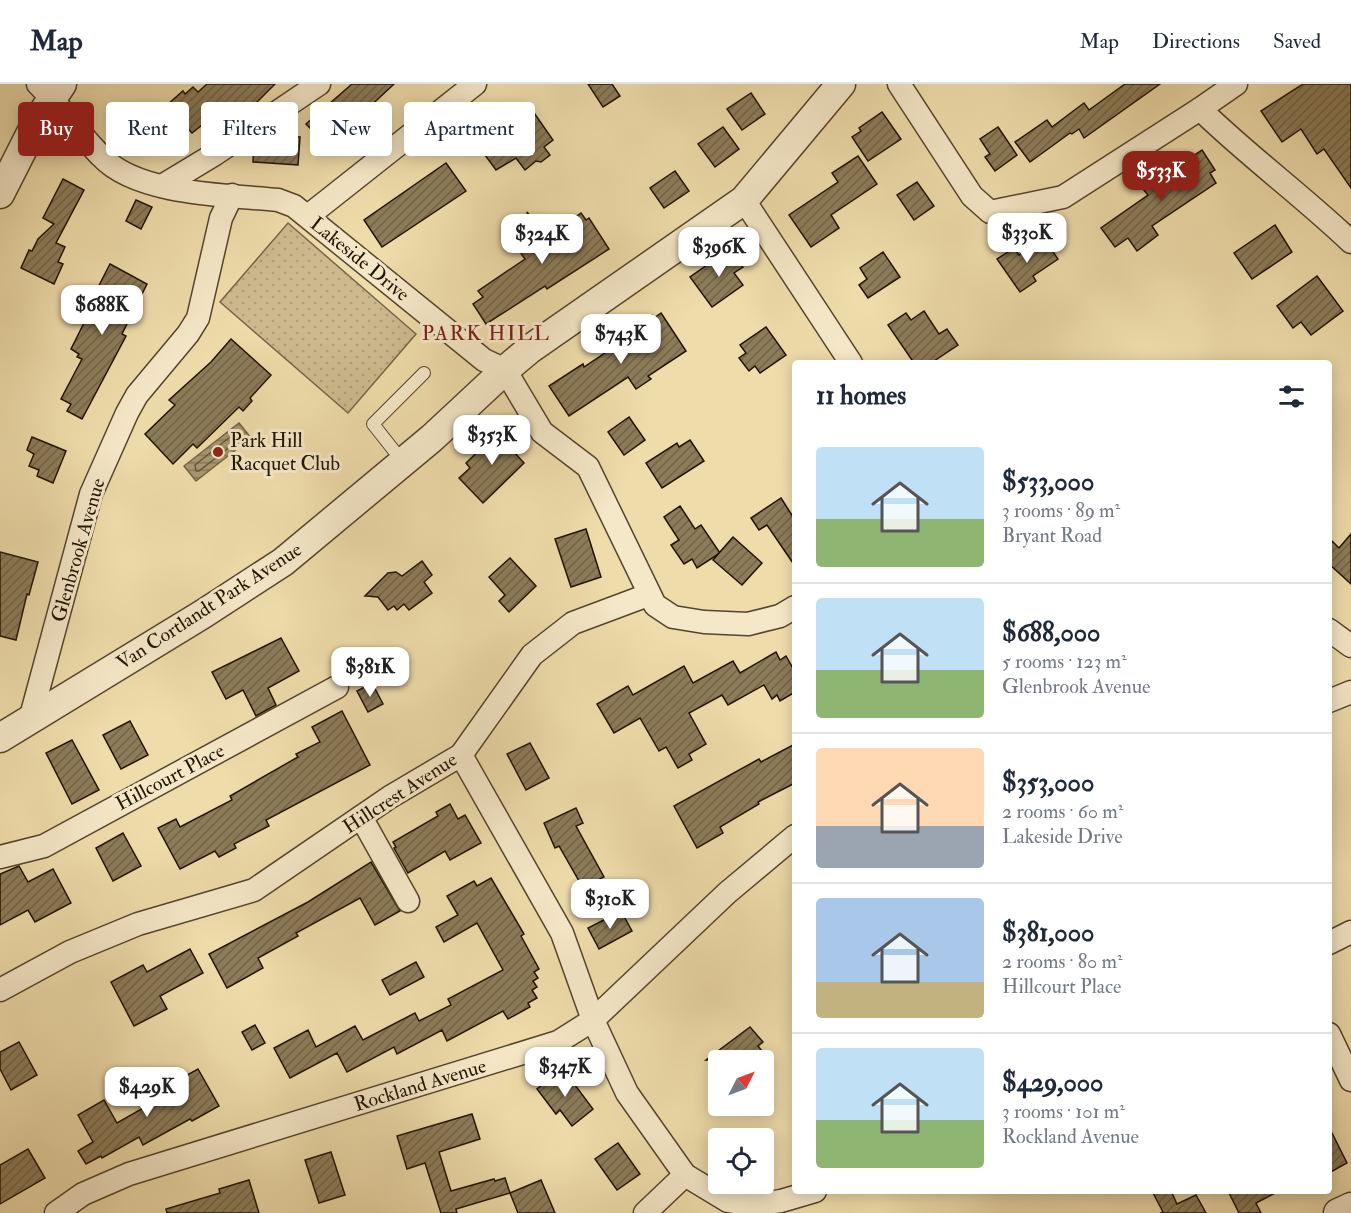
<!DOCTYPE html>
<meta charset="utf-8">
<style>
body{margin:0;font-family:"IM FELL Double Pica",serif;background:#f2f2f3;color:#1f2937;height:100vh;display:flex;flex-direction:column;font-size:22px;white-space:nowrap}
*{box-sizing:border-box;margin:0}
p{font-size:20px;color:#747a83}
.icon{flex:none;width:33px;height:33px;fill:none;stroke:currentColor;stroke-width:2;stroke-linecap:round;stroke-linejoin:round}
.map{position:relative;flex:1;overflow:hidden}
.drawer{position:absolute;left:792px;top:276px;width:540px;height:834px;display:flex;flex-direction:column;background:#fff;border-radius:6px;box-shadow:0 3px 15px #0003}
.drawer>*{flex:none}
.banner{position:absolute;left:18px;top:18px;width:570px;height:54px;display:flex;gap:12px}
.needle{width:39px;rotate:48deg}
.fabs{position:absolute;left:708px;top:966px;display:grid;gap:12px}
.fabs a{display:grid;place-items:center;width:66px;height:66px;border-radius:6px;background:#fff;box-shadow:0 3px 15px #0003;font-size:30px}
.price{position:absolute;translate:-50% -51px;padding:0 14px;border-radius:12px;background:#fff;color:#222;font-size:20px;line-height:39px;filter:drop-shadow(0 2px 3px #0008)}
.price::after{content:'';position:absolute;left:50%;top:36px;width:18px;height:14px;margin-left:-9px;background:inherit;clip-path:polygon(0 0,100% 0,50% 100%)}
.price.selected{background:#8f2418;color:#fff}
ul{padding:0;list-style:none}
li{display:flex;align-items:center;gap:18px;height:150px;padding:0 24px}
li+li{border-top:2px solid #e0e1e3}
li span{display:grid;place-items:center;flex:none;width:168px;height:120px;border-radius:6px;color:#555}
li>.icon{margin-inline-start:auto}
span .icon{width:72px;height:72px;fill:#fffc;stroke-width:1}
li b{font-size:26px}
h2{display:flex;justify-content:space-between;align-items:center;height:72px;padding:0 24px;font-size:26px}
.tag{padding:0 21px;border-radius:6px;background:#fff;box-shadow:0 3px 15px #0003;font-size:21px;line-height:54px}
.tag.selected{background:#8f2418;color:#fff}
header{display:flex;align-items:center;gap:36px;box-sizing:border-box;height:84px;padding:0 30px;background:#fff;border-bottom:2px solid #e0e1e3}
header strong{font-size:28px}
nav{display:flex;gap:33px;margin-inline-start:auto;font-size:21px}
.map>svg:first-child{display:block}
.park{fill:url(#park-dots);stroke:#766648;stroke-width:1.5}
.water{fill:url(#water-rules);stroke:#736344;stroke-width:1.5}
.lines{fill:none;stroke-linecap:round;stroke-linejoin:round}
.shore{stroke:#655639;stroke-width:1.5}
.building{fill:url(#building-hatch);stroke:#211301;stroke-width:1.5}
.service-casing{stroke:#54452c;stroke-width:14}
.minor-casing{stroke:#54452c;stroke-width:25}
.tertiary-casing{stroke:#54452c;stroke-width:31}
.service{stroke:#f5e8c8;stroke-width:12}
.minor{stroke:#f5e8c8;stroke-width:22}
.tertiary{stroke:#f5e8c8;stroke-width:28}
.poi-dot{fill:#8f2418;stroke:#f5e8c8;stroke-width:2}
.labels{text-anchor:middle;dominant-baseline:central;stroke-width:6;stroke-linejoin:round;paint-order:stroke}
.street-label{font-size:20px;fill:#211301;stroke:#f5e8c8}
.poi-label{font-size:20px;fill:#211301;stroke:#f5e8c8;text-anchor:start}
.neighbourhood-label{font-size:21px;letter-spacing:1.5px;fill:#7a1f14;stroke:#f5e8c8}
</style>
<header>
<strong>Map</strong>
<nav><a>Map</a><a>Directions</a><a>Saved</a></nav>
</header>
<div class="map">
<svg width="1351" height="1129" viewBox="0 0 1351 1129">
<defs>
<pattern id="park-dots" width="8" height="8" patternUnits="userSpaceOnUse" patternTransform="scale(1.5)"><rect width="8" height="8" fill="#ccba8e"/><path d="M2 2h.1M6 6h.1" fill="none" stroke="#af9f79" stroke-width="1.8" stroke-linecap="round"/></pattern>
<pattern id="water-rules" width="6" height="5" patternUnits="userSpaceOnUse" patternTransform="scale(1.5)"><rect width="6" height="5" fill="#a99871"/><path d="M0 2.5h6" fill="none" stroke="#897b5a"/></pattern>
<pattern id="building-hatch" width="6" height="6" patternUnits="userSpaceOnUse" patternTransform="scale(1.5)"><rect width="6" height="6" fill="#8c7c59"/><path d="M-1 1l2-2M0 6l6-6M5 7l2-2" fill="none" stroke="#726447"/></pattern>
</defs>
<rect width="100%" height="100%" fill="#efdcab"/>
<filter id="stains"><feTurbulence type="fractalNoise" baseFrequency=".00333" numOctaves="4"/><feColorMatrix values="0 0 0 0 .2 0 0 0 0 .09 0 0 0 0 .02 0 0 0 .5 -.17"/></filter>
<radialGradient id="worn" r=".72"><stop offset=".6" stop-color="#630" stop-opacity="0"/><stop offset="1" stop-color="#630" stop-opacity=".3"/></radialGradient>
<path class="park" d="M288,139L416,250L348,329L220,218Z"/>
<path class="water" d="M239,339L251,354L196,397L184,382Z"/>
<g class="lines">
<path class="shore" d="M235,349L239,350L240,355L199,387H196L195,381Z"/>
</g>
<g class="building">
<path d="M207,0H275L239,36L226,22L192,49L179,35L142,71L121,48L132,38L136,42L147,32L150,36L183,7L185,10L193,3L198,8Z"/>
<path d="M352,0H394L363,29L357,23L322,56L306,40Z"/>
<path d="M588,0H612L620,12L603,23Z"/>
<path d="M1125,0H1160L1084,54L1079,45L1072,50L1070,49L1030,78L1015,58L1047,36L1052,43L1084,19L1089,26Z"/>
<path d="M1303,0H1351V104L1324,65L1317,70L1301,45L1282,58L1261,27Z"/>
<path d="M751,9L765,30L742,46L727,25Z"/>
<path d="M532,26L553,56L544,63L550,71L541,78L536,77L525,86L516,74L496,86L485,71L487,69L486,65L501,54L498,50Z"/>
<path d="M882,28L901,55L868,77L852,53L861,47L859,44Z"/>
<path d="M723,43L739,65L715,83L698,60Z"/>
<path d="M998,43L1017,71L995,87L985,73L990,70L980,55Z"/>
<path d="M268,51L300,53L298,81L253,78L254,60Z"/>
<path d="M1202,66L1215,86L1210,89L1216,99L1152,142L1158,151L1137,167L1128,154L1115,163L1101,144L1148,111L1143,105Z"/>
<path d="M858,72L877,100L831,131L839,144L811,163L789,131L838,98L832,89Z"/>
<path d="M446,79L466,107L382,163L364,136Z"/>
<path d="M675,87L689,107L664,124L650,104Z"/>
<path d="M63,95L84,106L56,159L65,163L58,178L63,180L54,200L21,184L29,166L32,167L38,155L54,140L43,134Z"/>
<path d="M917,98L934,122L914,136L897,111Z"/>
<path d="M136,116L152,123L141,145L126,137Z"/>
<path d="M527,128L543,151L547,148L549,152L581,129L586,136L589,134L609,165L547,205L545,202L486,240L473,220L483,213L478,207L525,175L520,168L529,161L527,159L531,156Z"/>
<path d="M1275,141L1292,168L1252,195L1234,169Z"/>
<path d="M1046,158L1058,175L1033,192L1036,197L1020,208L997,175L1014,164L1019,171L1037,159L1040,162Z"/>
<path d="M730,165L743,183L734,189L743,201L712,223L690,193Z"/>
<path d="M883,168L900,193L868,214L859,201L867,195L860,184Z"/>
<path d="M110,180L147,200L122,250L126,252L82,335L67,327L71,320L61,315L82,275L77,273L79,270L71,265L94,219L91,217Z"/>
<path d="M1317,192L1343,227L1311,251L1301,238L1293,244L1277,222Z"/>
<path d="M924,227L939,250L947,245L958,261L931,279H914L888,241L906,229L911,236Z"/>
<path d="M661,229L686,267L648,292L651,295L636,305L628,293L569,332L549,302L583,280L584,283L633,250L630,246L652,231L654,234Z"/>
<path d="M766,243L786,271L760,289L755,282L749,287L739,274L746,269L740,261Z"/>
<path d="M231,255L271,291L250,314L252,317L243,327L239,323L197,364L193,360L173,380L145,350L175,321L169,316L211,278Z"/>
<path d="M629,333L645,356L624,371L608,348Z"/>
<path d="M502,344L518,360L512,366L524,379L483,419L459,394L470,384L466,379Z"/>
<path d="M32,353L66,367L53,399L37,392L39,386L29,382L34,370L27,366Z"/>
<path d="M690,356L704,377L662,404L646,379L677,359L679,363Z"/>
<path d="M781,414L795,436V482L767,441L759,446L751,434Z"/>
<path d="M680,422L695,445L701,441L720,469L697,484L692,475L684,480L671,461L679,456L664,433Z"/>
<path d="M586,445L601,493L571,503L555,455Z"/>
<path d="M1351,450V500L1329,480V454L1339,464Z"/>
<path d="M733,453L762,479L742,501L713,476Z"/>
<path d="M0,468L38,478L29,511L27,510L16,556L0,552Z"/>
<path d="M510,474L536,502L509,528L499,517L505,511L489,493Z"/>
<path d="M422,477L432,491L424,498L432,509L409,526L404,520L397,526L394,522L388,526L378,513L365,512L388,489L396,488L402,492Z"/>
<path d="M281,554L299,587L268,604L276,621L256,632L243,606L226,615L212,588Z"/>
<path d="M776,568L780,576L786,572L795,588V608L780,617L777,611L772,615L764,601L728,621L722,611L689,629L706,660L689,670L692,676L678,684L666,663L659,667L640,634L614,649L597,620L628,602L633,611L684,582L693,599L733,577L740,589Z"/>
<path d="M372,599L383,620L368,628L357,607Z"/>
<path d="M342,627L370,681L266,736L269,742L234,760L236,764L219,773L215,767L180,785L158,744L176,735L180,743L232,716L230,712L298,673L296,670L320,658L312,643Z"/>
<path d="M130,637L148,671L121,685L103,651Z"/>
<path d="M72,656L99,706L72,720L46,669Z"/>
<path d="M530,659L549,694L526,706L507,670Z"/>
<path d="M795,660V699L758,718L759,720L720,743L723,749L697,764L674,722L759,675L761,678Z"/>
<path d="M450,720L458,735L465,731L481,759L450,776L445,767L408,789L394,764L396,763L393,758L438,732L436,728Z"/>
<path d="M576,724L583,739L576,742L604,793L583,804L559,762L555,764L544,739Z"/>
<path d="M123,749L141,782L113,797L96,764Z"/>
<path d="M371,778L400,827L375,841L360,814L296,849L298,852L258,874L263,884L227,904L209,870L308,818Z"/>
<path d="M19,782L28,798L53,785L71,819L35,838L28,826L0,841V790Z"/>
<path d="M491,794L524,850L521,852L539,885L534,888L538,894L533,897L537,903L532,906L537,914L528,919L530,923L508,935L503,927L447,957L442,946L397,970L394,963L347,988L337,969L290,994L274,964L308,946L316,963L355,942L363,956L415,929L419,937L451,921L448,915L503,886L477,839L444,858L436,843L458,831L447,812L474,797L477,802Z"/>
<path d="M621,827L632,847L599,865L588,844Z"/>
<path d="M190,865L203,889L160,912L167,925L134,942L111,898L143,881L147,888Z"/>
<path d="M416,878L424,893L390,911L382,896Z"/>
<path d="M255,941L265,959L252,966L242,948Z"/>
<path d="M750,943L763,958L758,962L769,976H706Z"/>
<path d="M19,958L37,991L11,1006L0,985V968Z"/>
<path d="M198,985L219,1022L192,1037L190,1035L143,1061L139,1053L102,1074L101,1072L86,1080L78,1067L93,1058L78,1031L104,1016L117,1039L175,1006L171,1000Z"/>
<path d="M563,985L593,1025L572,1042L560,1026L556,1030L537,1005Z"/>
<path d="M472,1030L480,1055L439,1068L451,1107L494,1095L495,1097L505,1094L510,1109L456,1125L457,1129H441L425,1079L407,1085L397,1052Z"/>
<path d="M1329,1043L1347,1079L1329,1089Z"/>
<path d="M618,1059L640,1090L617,1106L595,1075Z"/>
<path d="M28,1065L45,1094L0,1120V1081Z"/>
<path d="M331,1068L345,1111L319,1119L305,1076Z"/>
<path d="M249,1096L259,1129H167L166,1125L220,1109L219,1105Z"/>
<path d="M541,1096L555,1129H518L510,1109Z"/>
<path d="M1152,1107H1171L1177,1120L1196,1111L1206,1129H1160L1163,1128Z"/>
<path d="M1228,1107H1279L1256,1119L1261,1129H1239Z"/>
</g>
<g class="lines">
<g class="service-casing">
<path id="service" d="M403,378L373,340L424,289"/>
</g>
<g class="minor-casing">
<g id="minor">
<path d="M38,0C61,23 79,50 102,73C138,111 228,111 278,116L294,122L484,276L505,286L542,348L588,383L655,521L673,533L704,538L748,540L780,532L795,523"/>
<path d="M899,0L972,112L990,128L1063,113L1200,25L1236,0"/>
<path d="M1200,25C1248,72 1303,112 1351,158"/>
<path d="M162,102L215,70L319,0"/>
<path d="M744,116L851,279"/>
<path d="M308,132L475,0"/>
<path d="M1329,546L1351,562"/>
<path d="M1329,617L1351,608"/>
<path d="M30,636L91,410L127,329L137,311L188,250L198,234L221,134L232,111"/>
<path d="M461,671L562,849L593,936L627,1009L685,1091L728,1117L753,1121L781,1117L815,1107"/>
<path d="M361,733L408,817"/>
<path d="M0,773L44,762L337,603"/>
<path d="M1329,859L1351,848"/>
<path d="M0,906L70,868L138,840L254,806L390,713L461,671L532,571L573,539L648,511"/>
<path d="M1329,950L1351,996"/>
<path d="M56,1129L83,1110L129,1090L558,958L593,936L727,809L795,752"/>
<path d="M645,1129L685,1091"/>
</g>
</g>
<g class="tertiary-casing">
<g id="tertiary">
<path d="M0,110L37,37L62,0"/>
<path d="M0,654L203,530L283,478L432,354L505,286L530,265L744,116L841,0"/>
<path d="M1338,1129L1351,1123"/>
</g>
</g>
<use href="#service" class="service"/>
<use href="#minor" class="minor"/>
<use href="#tertiary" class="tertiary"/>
</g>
<circle class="poi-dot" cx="218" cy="368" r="6"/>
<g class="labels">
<g class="street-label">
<text transform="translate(360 175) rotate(39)">Lakeside Drive</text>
<text transform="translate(78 466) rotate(-74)">Glenbrook Avenue</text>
<text transform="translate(209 522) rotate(-33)">Van Cortlandt Park Avenue</text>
<text transform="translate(170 693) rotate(-28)">Hillcourt Place</text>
<text transform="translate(400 709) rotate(-33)">Hillcrest Avenue</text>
<text transform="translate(420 1001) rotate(-17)">Rockland Avenue</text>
</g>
<g class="poi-label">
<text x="230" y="356">Park Hill<tspan x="230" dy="23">Racquet Club</tspan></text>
</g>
<g class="neighbourhood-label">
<text x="486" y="249">PARK HILL</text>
</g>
</g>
<rect width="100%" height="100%" filter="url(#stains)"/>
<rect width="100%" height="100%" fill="url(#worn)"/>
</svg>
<div class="fabs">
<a><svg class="needle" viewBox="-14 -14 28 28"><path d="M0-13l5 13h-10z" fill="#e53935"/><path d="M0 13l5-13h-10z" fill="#747a83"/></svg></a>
<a><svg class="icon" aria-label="locate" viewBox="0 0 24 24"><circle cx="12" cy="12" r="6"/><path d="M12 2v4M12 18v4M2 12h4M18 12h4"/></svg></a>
</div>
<b class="price selected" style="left:1161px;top:118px">$533K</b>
<b class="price" style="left:1027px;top:180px">$330K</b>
<b class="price" style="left:542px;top:181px">$324K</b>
<b class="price" style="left:719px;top:194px">$396K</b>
<b class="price" style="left:102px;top:252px">$688K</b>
<b class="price" style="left:621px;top:281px">$743K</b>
<b class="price" style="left:492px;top:382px">$353K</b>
<b class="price" style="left:370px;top:614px">$381K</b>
<b class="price" style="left:610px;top:846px">$310K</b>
<b class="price" style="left:565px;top:1014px">$347K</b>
<b class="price" style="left:147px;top:1034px">$429K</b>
<div class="banner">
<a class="tag selected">Buy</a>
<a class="tag">Rent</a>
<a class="tag">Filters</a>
<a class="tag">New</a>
<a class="tag">Apartment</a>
</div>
<section class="drawer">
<h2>11 homes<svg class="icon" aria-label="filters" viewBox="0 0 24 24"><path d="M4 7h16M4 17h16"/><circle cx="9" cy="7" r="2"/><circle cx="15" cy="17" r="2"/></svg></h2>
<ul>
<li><span style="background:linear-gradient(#bfe0f5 60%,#8fb573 0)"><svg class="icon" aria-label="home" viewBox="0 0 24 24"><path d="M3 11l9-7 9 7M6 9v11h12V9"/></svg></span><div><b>$533,000</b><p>3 rooms · 89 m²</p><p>Bryant Road</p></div></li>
<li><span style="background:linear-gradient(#bfe0f5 60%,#8fb573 0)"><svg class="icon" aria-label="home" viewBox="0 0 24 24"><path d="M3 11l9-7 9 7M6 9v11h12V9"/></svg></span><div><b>$688,000</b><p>5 rooms · 123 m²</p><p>Glenbrook Avenue</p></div></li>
<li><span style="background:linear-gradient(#ffd9b3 65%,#9aa5b1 0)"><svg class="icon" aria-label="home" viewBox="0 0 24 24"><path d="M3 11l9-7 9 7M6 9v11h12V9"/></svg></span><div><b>$353,000</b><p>2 rooms · 60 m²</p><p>Lakeside Drive</p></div></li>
<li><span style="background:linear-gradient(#a9c7e8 70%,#c2b280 0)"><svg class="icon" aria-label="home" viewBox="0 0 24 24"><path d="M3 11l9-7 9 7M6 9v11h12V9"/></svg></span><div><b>$381,000</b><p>2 rooms · 80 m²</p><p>Hillcourt Place</p></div></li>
<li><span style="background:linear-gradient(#bfe0f5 60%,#8fb573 0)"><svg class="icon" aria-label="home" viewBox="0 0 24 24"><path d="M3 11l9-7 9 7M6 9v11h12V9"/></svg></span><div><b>$429,000</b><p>3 rooms · 101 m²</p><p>Rockland Avenue</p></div></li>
</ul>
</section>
</div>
